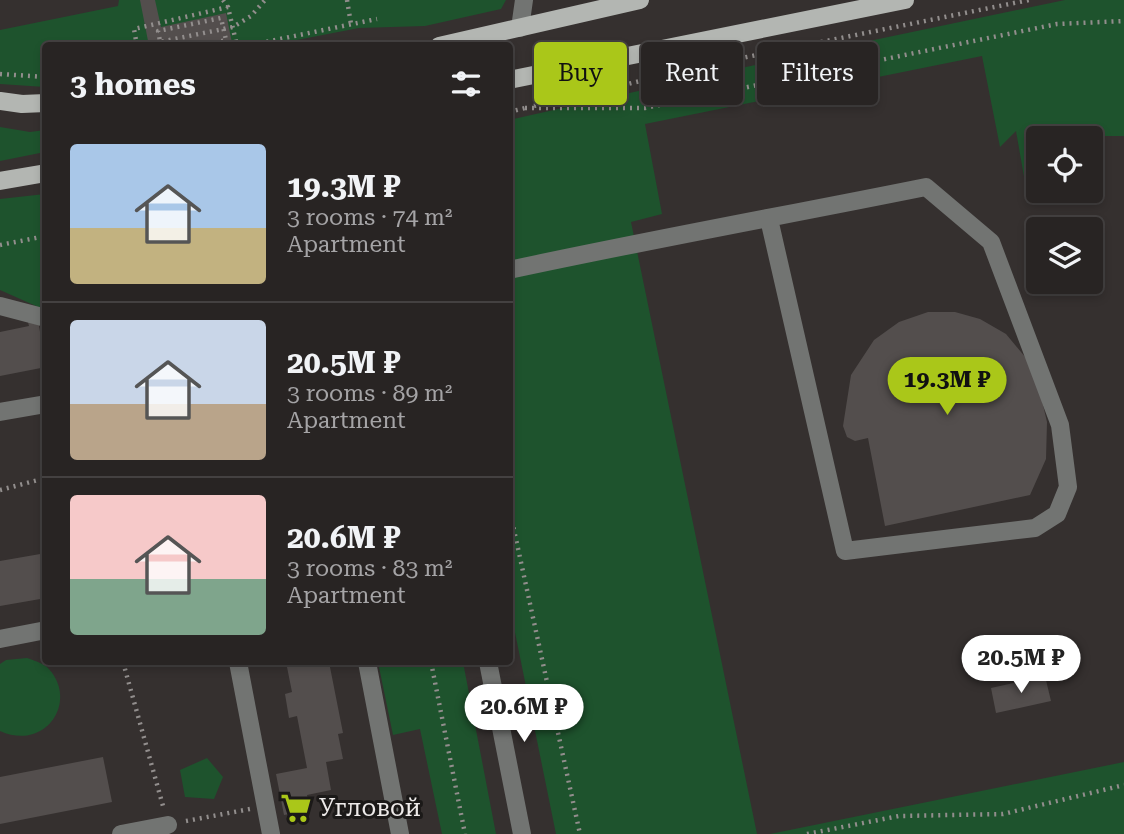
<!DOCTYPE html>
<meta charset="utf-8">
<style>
body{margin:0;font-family:"Roboto Serif",serif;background:#302c2b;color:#f1f3f6;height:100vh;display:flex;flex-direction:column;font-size:26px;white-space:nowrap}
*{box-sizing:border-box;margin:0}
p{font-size:23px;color:#a5a4a6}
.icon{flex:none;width:38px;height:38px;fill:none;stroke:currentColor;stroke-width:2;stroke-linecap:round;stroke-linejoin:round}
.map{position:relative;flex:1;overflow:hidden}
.details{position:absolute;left:42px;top:42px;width:471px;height:623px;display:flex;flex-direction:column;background:#282423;border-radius:7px;box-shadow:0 4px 10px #0003,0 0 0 2px #444141}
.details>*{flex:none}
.guide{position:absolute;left:534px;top:42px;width:485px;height:63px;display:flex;gap:14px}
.buttons{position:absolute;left:1026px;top:126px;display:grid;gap:14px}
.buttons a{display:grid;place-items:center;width:77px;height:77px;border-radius:7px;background:#282423;box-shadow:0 4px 10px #0003,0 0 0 2px #444141;font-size:35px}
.price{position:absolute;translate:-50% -60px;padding:0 16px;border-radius:24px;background:#fff;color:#222;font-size:23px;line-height:46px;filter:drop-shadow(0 2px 4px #0008)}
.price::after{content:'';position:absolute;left:50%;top:42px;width:21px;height:16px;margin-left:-10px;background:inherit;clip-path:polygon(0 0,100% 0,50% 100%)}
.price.selected{background:#aac719;color:#111}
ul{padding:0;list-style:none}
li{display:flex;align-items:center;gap:21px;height:175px;padding:0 28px}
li+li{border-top:2px solid #444141}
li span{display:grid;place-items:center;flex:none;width:196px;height:140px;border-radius:7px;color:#555}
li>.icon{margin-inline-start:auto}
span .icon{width:84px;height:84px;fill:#fffc;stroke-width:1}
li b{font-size:30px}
h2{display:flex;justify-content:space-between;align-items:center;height:84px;padding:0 28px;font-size:30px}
.pill{padding:0 24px;border-radius:7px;background:#282423;box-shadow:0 4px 10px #0003,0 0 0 2px #444141;font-size:24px;line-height:63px}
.pill.selected{background:#aac719;color:#111}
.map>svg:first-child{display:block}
.green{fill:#1e532d}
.building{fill:#534e4d}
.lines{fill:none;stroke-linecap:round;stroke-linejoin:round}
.path{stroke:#928e8d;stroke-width:4.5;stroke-dasharray:2 5;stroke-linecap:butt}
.minor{stroke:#727472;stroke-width:18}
.major{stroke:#b3b6b2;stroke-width:18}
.labels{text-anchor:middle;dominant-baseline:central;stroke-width:6;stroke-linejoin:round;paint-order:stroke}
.poi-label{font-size:24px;fill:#edeae9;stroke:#1b1918;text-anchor:start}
</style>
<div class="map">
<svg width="1124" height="834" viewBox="0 0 1124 834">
<rect width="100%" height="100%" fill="#35302f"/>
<g class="green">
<path d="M119,0H506L501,9L425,26L359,28L271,45L46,46L45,87L0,84V30L118,6Z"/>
<path d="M1065,0H1124V136H1099L1058,127L1062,138H1038V186L1026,188L1016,131L1000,147L982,56L645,124L662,214L631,222L757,834H556L509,603V120L741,68Z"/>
<path d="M0,127L30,132L45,130V152L0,161Z"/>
<path d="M45,194V310L0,290V199Z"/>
<path d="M27,658C33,660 42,663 47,667C80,700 46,752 0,731V664L6,660Z"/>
<path d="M378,662H463L496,834H442L420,729L393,735Z"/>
<path d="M207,758L223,777L214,799L185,797L180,770Z"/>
<path d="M1124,762V834H770Z"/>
</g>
<g class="building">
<path d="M140,0H155L161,27L226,13L232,43L218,46H149Z"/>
<path d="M928,312H955L980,319L1006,334L1026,358L1039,388L1047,422L1046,459L1030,495L885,526L868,438L855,441L847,437L843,426L851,375L874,340L899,322Z"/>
<path d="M38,320L46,367L0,376V332L29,326L28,322Z"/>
<path d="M46,553V598L0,606V561Z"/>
<path d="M286,662H329L343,733L338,734L343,759L326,762L331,790L307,795L310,810L284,815L276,774L307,768L297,716L289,718L285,694L292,692Z"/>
<path d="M1045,676L1051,701L996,713L991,688Z"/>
<path d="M103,757L112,802L0,824V777Z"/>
</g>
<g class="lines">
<g class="path">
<path d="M223,0L228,7L237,46"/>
<path d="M347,0L351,24"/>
<path d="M155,43L233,27L251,16L265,0"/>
<path d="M137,46L134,29L228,7"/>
<path d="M161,46L158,31L221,18L226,40L202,46"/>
<path d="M246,46L377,19"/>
<path d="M0,74L46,77"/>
<path d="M534,106L717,63L1029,0"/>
<path d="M525,108H645L1057,24L1124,21"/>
<path d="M509,112L525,108"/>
<path d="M0,245L46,236"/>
<path d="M0,490L46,478"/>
<path d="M509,507L580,834"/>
<path d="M123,662L163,806"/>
<path d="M431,662L465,834"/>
<path d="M186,821L250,809"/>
<path d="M807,834L899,816L1003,814L1124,785"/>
</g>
<g class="minor">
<path d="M520,28L524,0"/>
<path d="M509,270C648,240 787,215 926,187L991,242L1060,425L1068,487L1057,514L1035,528L845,551L769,219"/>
<path d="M0,306L46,318"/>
<path d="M0,412L46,404"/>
<path d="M0,639L46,630"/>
<path d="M238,662L271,834"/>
<path d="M367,662L400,834"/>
<path d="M488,662L522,834"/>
<path d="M121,834L168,825"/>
</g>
<g class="major">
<path d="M439,46L640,0"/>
<path d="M509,80L905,0"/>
<path d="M0,101L22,104L46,103"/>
<path d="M0,181L46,173"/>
</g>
</g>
<defs>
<g id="supermarket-bare" transform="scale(2.415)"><path d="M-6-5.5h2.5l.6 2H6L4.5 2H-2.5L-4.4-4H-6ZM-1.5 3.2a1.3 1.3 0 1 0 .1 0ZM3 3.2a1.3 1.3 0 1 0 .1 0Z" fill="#aac719" stroke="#1b1918" stroke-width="2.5" paint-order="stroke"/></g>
</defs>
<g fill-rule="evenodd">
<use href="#supermarket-bare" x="296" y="808"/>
</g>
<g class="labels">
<g class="poi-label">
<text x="319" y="808">Угловой</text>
</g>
</g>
</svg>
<div class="buttons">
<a><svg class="icon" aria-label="locate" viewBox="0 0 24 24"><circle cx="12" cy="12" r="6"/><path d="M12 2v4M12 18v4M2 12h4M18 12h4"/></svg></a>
<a><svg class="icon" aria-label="layers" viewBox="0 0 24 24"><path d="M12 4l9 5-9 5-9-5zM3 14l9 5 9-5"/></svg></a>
</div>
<b class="price selected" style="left:947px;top:417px">19.3M ₽</b>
<b class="price" style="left:1021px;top:695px">20.5M ₽</b>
<b class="price" style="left:524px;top:744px">20.6M ₽</b>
<div class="guide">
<a class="pill selected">Buy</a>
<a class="pill">Rent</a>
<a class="pill">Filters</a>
</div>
<section class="details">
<h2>3 homes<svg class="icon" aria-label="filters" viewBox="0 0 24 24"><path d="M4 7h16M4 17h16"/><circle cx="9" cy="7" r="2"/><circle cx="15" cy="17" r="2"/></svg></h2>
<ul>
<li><span style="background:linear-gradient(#a9c7e8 60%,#c2b280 0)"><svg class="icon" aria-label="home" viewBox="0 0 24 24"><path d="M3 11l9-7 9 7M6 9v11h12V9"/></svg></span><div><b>19.3M ₽</b><p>3 rooms · 74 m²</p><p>Apartment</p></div></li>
<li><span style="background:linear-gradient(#c9d6e8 60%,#b9a48a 0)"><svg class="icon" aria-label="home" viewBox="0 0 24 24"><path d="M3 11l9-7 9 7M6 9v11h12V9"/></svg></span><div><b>20.5M ₽</b><p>3 rooms · 89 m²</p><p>Apartment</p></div></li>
<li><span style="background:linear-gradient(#f6c9c9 60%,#7fa58c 0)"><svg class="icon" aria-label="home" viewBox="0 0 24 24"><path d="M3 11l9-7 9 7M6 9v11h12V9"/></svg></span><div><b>20.6M ₽</b><p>3 rooms · 83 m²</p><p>Apartment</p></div></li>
</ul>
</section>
</div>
